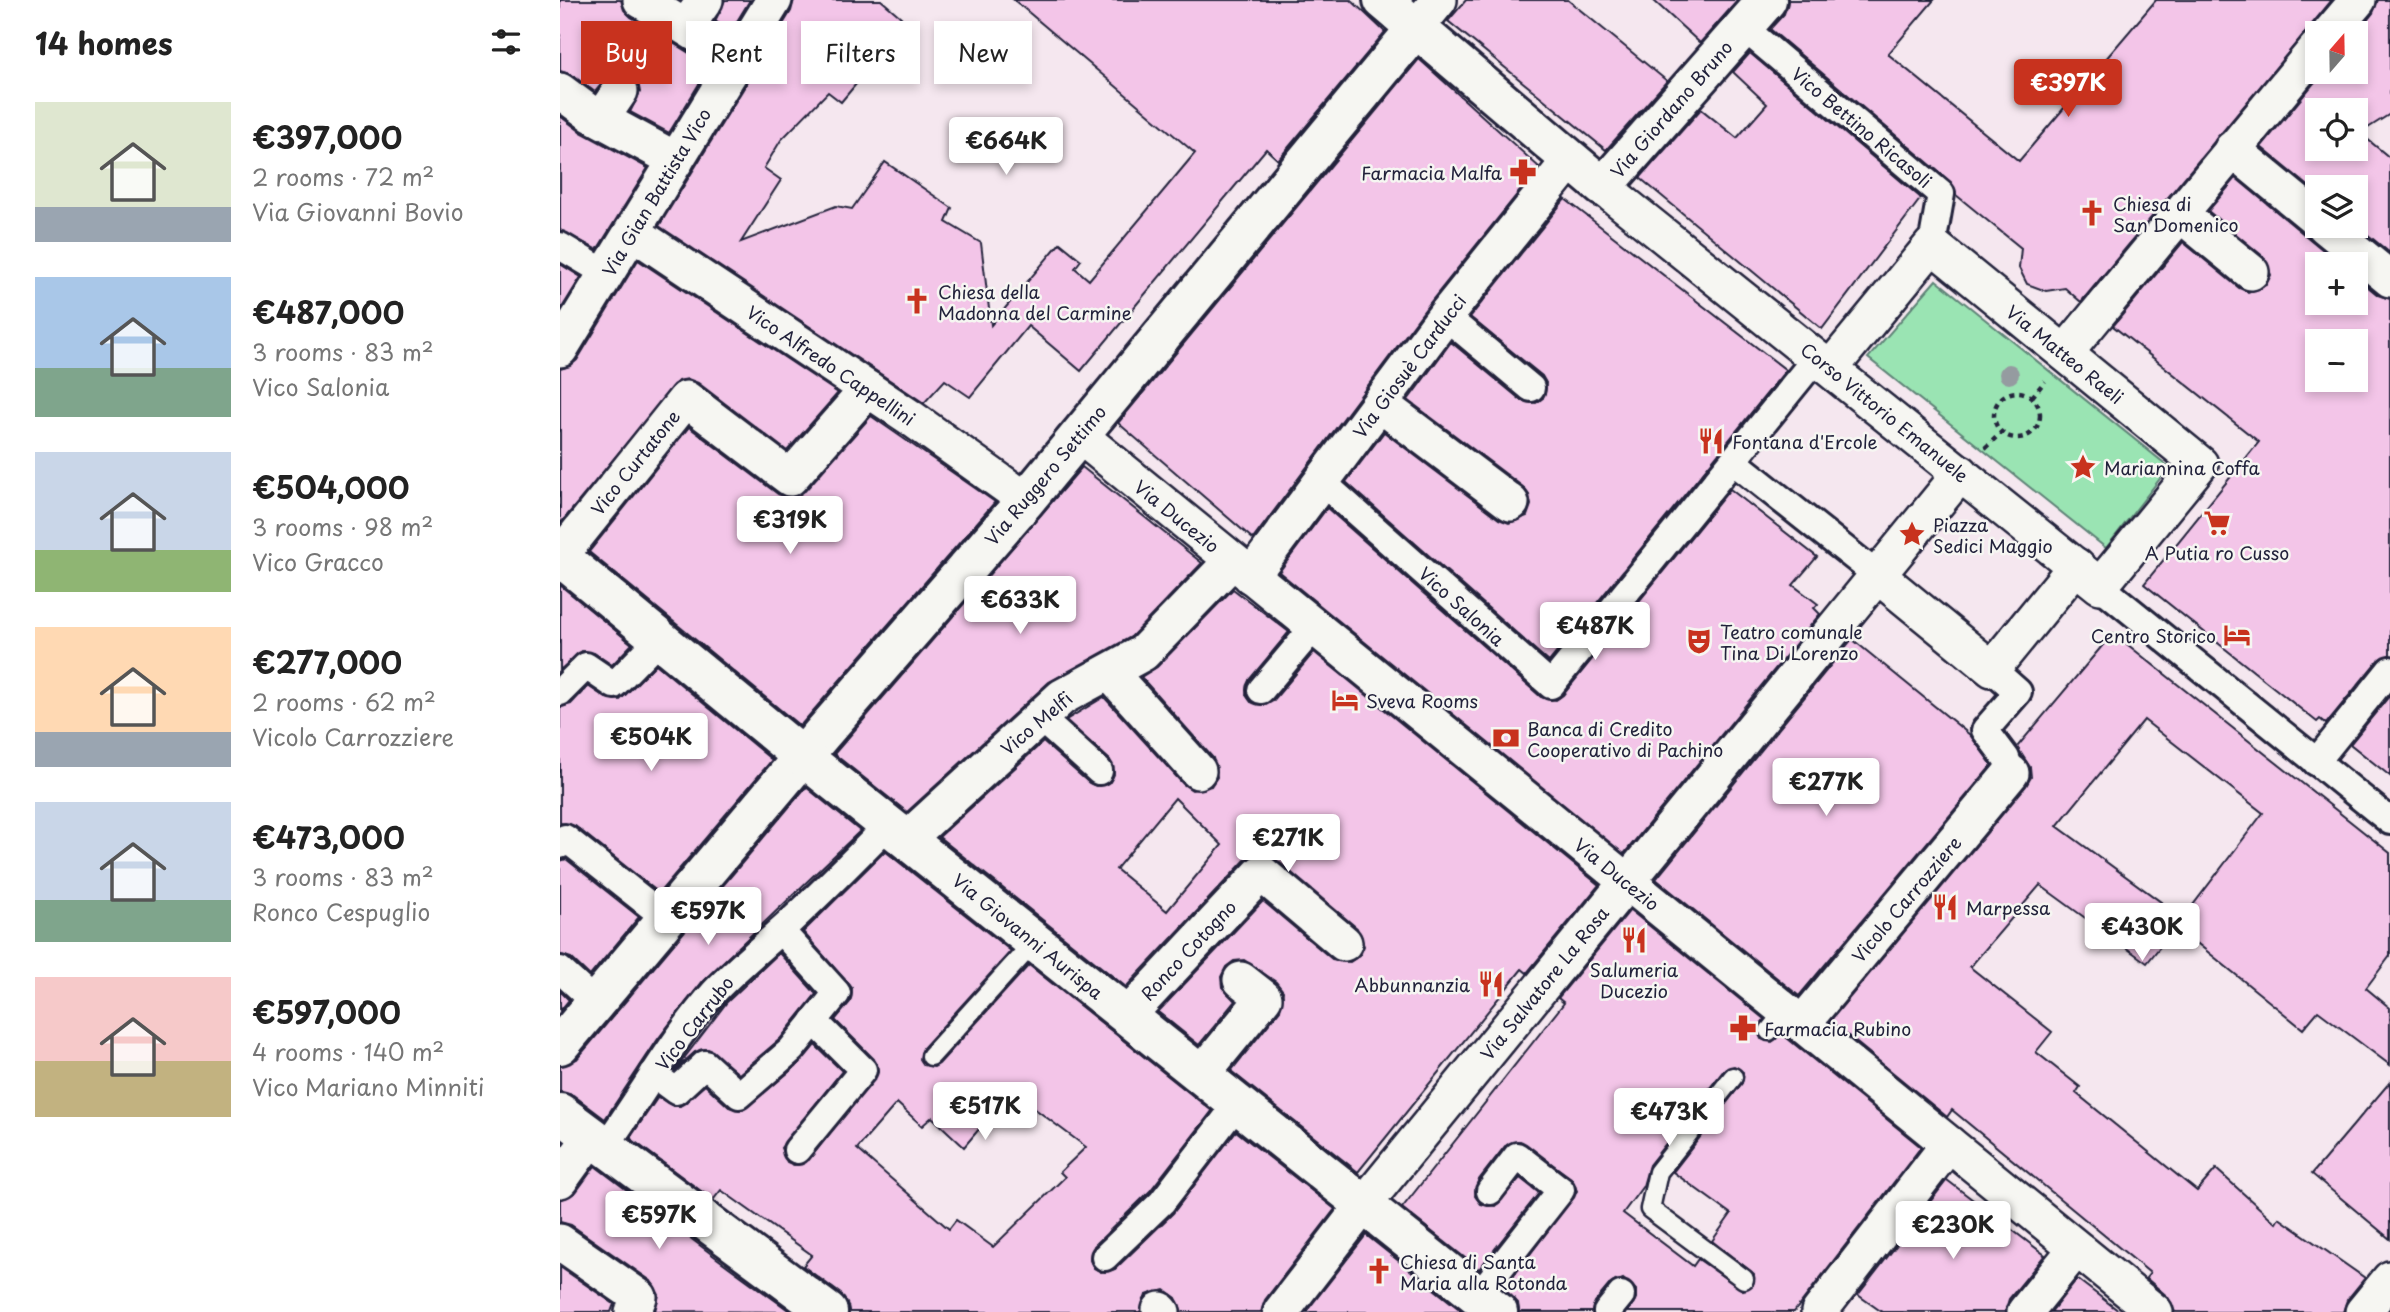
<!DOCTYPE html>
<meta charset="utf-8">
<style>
body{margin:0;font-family:"Playpen Sans",sans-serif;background:#f6f6f6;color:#222;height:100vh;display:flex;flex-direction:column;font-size:26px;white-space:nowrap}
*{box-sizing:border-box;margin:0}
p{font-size:23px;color:#767676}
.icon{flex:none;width:38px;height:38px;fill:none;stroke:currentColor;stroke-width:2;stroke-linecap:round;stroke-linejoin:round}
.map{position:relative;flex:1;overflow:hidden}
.panel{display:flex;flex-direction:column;background:#fff;width:560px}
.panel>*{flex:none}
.hud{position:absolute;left:21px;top:21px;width:665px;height:63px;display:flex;gap:14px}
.needle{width:46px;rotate:20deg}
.fabs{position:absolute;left:1745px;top:21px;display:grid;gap:14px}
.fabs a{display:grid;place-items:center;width:63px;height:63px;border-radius:0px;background:#fff;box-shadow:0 4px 10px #0003;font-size:35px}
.price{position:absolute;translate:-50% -60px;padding:0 16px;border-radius:7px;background:#fff;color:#222;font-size:23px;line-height:46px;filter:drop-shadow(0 2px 4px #0008)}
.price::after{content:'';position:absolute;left:50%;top:42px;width:21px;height:16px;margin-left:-10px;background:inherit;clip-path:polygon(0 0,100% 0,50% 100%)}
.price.active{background:#c8321e;color:#fff}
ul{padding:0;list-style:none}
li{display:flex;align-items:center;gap:21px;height:175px;padding:0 35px}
li span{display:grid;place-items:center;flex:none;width:196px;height:140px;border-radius:0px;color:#555}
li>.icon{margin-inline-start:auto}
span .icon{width:84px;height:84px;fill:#fffc;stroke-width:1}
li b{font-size:30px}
h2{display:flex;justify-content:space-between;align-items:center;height:84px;padding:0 35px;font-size:30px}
.chip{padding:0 24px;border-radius:0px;background:#fff;box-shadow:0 4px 10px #0003;font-size:24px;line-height:63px}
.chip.active{background:#c8321e;color:#fff}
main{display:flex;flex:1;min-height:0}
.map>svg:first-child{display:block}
.green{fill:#9ae4b3;stroke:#5e8377;stroke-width:2}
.building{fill:#f3c5e8;stroke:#22223b;stroke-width:2;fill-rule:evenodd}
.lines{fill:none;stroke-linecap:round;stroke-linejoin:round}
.service-casing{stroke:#22223b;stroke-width:23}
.pedestrian-casing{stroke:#22223b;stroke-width:32}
.minor-casing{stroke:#22223b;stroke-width:40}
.tertiary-casing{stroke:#22223b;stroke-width:44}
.secondary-casing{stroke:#22223b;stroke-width:44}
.path{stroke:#22223b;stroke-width:4.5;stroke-dasharray:5 5;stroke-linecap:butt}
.service{stroke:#f6f6f2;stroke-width:18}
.pedestrian{stroke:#f6f6f2;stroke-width:26}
.minor{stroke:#f6f6f2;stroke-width:35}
.tertiary{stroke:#f6f6f2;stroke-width:38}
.secondary{stroke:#f6f6f2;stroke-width:38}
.tree{fill:#959ba0}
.labels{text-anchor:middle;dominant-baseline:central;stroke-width:5;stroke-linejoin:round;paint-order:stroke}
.street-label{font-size:18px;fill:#22223b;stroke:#f6f6f2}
.poi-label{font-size:18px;fill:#22223b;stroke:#f6f6f2;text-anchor:start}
</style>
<main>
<section class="panel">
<h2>14 homes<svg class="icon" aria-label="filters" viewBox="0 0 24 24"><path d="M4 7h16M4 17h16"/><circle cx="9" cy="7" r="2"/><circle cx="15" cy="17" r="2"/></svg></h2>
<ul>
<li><span style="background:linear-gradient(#dfe7d0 75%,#9aa5b1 0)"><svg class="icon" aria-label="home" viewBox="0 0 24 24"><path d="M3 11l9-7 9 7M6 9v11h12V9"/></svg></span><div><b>€397,000</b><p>2 rooms · 72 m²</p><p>Via Giovanni Bovio</p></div></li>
<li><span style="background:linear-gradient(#a9c7e8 65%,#7fa58c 0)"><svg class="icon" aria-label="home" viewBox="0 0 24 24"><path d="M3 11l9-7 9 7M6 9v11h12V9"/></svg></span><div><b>€487,000</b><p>3 rooms · 83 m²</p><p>Vico Salonia</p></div></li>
<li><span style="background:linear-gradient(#c9d6e8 70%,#8fb573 0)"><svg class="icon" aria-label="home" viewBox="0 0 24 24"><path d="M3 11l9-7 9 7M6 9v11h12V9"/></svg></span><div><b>€504,000</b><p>3 rooms · 98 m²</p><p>Vico Gracco</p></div></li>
<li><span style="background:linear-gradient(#ffd9b3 75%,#9aa5b1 0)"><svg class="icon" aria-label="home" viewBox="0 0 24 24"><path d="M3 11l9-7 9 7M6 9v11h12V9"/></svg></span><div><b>€277,000</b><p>2 rooms · 62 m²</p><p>Vicolo Carrozziere</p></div></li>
<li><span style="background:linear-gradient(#c9d6e8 70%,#7fa58c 0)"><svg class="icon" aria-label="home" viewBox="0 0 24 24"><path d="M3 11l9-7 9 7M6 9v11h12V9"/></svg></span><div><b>€473,000</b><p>3 rooms · 83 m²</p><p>Ronco Cespuglio</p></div></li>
<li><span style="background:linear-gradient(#f6c9c9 60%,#c2b280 0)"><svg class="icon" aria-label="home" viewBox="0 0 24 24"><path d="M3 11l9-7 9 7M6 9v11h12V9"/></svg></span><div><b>€597,000</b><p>4 rooms · 140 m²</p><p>Vico Mariano Minniti</p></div></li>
</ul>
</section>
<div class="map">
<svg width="1830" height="1312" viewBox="0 0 1830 1312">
<rect width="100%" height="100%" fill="#f5e7ef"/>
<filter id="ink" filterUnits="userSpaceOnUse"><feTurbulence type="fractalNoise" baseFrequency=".0143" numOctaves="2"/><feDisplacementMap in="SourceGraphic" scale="14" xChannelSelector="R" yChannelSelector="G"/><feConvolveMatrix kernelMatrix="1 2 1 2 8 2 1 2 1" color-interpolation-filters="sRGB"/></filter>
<g filter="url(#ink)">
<path class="green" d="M1376,280L1609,467L1546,548L1308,358Z"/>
<g class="building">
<path d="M0,0H61L64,10L71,17L150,66L109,133L70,112L80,92L78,82L71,74L61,71L51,73L35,92L12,75L0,71Z"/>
<path d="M165,0H190L171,31L155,21Z"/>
<path d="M234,0H321L341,17L315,46L323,52L281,102L268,92L221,140L204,168L221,180L181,242L276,206L292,209L325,162L392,208L386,222L421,243L431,325L500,243L521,260L515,268L529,280L635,153L454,0H791L825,32L718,160L706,149L521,371L468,326L410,397L385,380L364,403L99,226L231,11Z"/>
<path d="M906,0H1008L1107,81L1046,150L888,21Z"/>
<path d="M1093,0H1178L1140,43Z"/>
<path d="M1228,0H1374L1328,54L1459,161L1596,0H1772L1521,302L1505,288L1486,291L1467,284L1459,268L1461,248L1396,195L1391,182L1210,29L1224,14Z"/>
<path d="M1818,0H1830V114L1800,133L1830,158V253L1796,225V187H1757V193L1701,147L1763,72H1796V34L1813,13ZM1757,110H1796V149H1757Z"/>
<path d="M1190,53L1361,198L1262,329L1080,178L1141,109L1177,138L1207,104L1173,72Z"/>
<path d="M859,59L979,167L869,304L693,539L558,423Z"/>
<path d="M0,116L21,132L88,168L37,250L0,230Z"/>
<path d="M1676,178L1780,264H1757V303H1796V277L1818,295L1830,299V655L1818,660L1766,724L1760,719L1757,722L1584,584L1699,442L1553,326L1623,242L1679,288L1688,292L1706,285L1711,275L1704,257L1648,211ZM1757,341H1796V380H1757Z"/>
<path d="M1005,199L1226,370L989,662L786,482L824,432L939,519L949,523L967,516L971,505L969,495L963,487L848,400L891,342L961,400L976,403L983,398L986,383L982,376L910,317Z"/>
<path d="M78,260L278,393L227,451L138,383L128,379L118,381L0,524V369L10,366L17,360Z"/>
<path d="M0,264L21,277L0,311Z"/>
<path d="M311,416L435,502L240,726L29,552L129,427L218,494L228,498L245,491Z"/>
<path d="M522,467L642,563L571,637L489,682L347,812L274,754Z"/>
<path d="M1170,489L1257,557L1233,585L1258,604L1254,608L1260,614L1064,854L719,572L767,508L981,697L996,700L1003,695Z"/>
<path d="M0,585L72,644L52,665L34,653L22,651L0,670Z"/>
<path d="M673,589L729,632L689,680L686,695L691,702L706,705L713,701L754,652L1039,885L967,973L962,969L798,1172L671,1071L720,1010L723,991L716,982L684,960L674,961L666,967L661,977L662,987L675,1001L639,1045L598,1012L703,901L772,959L790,962L800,955L804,946L797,928L714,858L695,854L686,859L566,987L379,837L483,742L529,783L536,786L550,782L554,774L550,760L506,720L544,697L623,784L632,790L651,786L657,777L653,758L581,677L597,667ZM615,798L662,845L607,911L556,869Z"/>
<path d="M1553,633L1830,853V956L1806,988L1830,1008V1065L1758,1011L1743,1029L1617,927L1623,918L1587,963L1480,885L1410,967L1492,1032L1476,1052L1520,1087L1516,1093L1637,1191L1656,1169L1716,1223L1719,1218L1805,1278L1787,1300L1783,1312H1615L1608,1297L1586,1278L1590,1273L1392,1110L1387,1117L1270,1021L1466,786L1471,777L1470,767L1457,747ZM1584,720L1703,813L1623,918L1497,826Z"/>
<path d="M1292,639L1410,735L1432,765L1239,996L1096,879Z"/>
<path d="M96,664L212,760L99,893L15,826L0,823V707L11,704L28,686L46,698L60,700Z"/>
<path d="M1830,695V776L1790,744Z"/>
<path d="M246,787L300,831L143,981L98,1039L45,1119L13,1095L0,1092V1066L17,1059Z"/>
<path d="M325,851L451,951L363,1048L360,1059L364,1065L374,1067L379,1064L469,965L652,1111L590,1191L534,1246L530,1260L534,1268L541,1272L555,1269L613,1213L676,1131L775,1209L705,1300L701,1312H622L616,1298L605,1290L586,1295L580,1312H289L282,1295L243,1266L252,1255L161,1190L153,1200L70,1138L98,1097L113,1106H120L145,1085L169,1107L183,1110L241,1062L255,1045L282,1071L221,1148L227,1162L234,1165L249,1160L318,1072L314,1059L275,1020L290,1002L292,988L243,932ZM451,1091L526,1147L500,1172L505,1177L433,1247L396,1220L389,1229L297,1149L337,1103L362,1126L372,1117L404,1147Z"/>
<path d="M6,859L79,917L30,976L11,958L0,955V861Z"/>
<path d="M1070,910L1204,1019L1198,1030L1201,1039L1212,1042L1222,1034L1361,1147L1234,1312H1067L1076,1298V1290L1063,1279L1049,1285L1035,1302L1032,1312H959L958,1303L944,1289L1017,1191L1011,1178L960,1141L945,1146L918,1181L915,1196L921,1204L935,1206L960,1178L979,1193L919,1269L842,1208L1004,1003L998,998ZM1174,1066L1183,1072L1182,1083L1113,1172L1171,1214L1152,1241L1194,1274L1193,1285L1183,1290L1138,1259L1133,1266L1063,1213L1083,1186L1089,1165L1164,1070Z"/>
<path d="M219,953L256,994L220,1039L179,1074L148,1049L135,1052L115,1070L167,1002Z"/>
<path d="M0,991L9,1000L0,1011Z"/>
<path d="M1830,1082V1239L1752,1174Z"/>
<path d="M35,1166L158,1259L231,1312L95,1311L99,1295L91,1281L11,1225L0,1222V1200L16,1192Z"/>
<path d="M1387,1180L1485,1255L1449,1299L1445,1312H1322L1298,1295Z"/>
<path d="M806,1235L903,1312H746Z"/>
<path d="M0,1267L54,1304L51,1312H0Z"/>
<path d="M1517,1279L1559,1311L1563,1312H1491Z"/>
</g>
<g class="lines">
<g class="service-casing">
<g id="service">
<path d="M1209,1031L1225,1011"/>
<path d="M371,1056L475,941"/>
<path d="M1173,1077L1098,1172L1090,1209L1184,1279"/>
</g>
</g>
<g class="pedestrian-casing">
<g id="pedestrian">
<path d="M1183,27L1381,194L1372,245"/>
<path d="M0,246L47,274"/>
<path d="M885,316L971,388"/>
<path d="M1173,461L1317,575"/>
<path d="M762,482L991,685L1256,358"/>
<path d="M1540,586L1830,821"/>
<path d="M1432,669L1458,692L1425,730L1446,758L1451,773"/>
<path d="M701,690L755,626"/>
<path d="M0,692L26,666L54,685L99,639"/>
<path d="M479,717L539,771"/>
<path d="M1756,762L1830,670"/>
<path d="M0,845L5,838L107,919"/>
<path d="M0,970L36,1003"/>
<path d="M93,1074L116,1091L145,1064L179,1095L231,1050L277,993L221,931"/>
<path d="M44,1148C82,1096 112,1039 155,991C179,966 205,945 230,922C264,890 296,858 329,824"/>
<path d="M237,1150L303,1070L254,1021"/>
<path d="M545,1257L602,1202L678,1103"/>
<path d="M918,1296L1001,1190L957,1156L930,1191"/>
<path d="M1047,1312L1061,1295"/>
</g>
</g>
<g class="minor-casing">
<g id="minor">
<path d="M81,0L176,58"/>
<path d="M126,27L145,0"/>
<path d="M856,28L879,0"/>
<path d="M1770,33L1798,0"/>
<path d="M0,91L31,114L116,160"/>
<path d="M41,119L60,91"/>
<path d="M1672,149L1757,219"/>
<path d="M1043,187L1540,586L1640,464L1372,245L1270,369"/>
<path d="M1620,214L1691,272"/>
<path d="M1765,226L1830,279"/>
<path d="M74,233L351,418L466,500"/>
<path d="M0,349L214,0"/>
<path d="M1505,353L1757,48"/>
<path d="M820,404L951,503"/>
<path d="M519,435L1595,1312"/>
<path d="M0,556L126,399L230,478L308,389"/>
<path d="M1317,575L1432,669L1516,566"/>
<path d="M691,576L885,316L1011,159"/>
<path d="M549,672L638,771"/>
<path d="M347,839L502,697L583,653L672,561"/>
<path d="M568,1015L701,873L784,943"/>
<path d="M1242,1024L1451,773"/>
<path d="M642,1074L704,998L681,980"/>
<path d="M0,1180L31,1137"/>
<path d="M0,1242L79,1297L73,1312"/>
<path d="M600,1310L602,1312"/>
<path d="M721,1312L805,1203L1401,473"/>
<path d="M1259,1312L1389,1144"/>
<path d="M1465,1312L1515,1250"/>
<path d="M1803,1312L1830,1279"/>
</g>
</g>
<g class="tertiary-casing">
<g id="tertiary">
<path d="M823,0L1043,187L1207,0"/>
<path d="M0,1045L261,735L466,500L856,28"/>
</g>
</g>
<g class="secondary-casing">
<g id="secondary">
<path d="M0,557L243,757L938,1312"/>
<path d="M0,1113L268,1312"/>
</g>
</g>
<g class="path">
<circle cx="1457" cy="415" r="23"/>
<path d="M1472,397L1485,381"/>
<path d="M1425,448L1442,432"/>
</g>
<use href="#service" class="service"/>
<use href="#pedestrian" class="pedestrian"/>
<use href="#minor" class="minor"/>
<use href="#tertiary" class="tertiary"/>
<use href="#secondary" class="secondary"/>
</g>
<circle class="tree" cx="1449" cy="374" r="10"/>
</g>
<defs>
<g id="pharmacy-bare" transform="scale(2.1)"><path d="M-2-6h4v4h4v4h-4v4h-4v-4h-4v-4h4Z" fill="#c8321e" stroke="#f6f6f2" stroke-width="2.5" paint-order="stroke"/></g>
<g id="church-bare" transform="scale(2.1)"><path d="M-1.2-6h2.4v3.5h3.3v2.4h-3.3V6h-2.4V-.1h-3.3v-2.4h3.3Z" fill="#c8321e" stroke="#f6f6f2" stroke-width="2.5" paint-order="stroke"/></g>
<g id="restaurant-bare" transform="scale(2.1)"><path d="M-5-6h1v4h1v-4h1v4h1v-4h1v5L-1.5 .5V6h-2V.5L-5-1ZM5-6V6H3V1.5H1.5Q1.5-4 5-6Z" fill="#c8321e" stroke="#f6f6f2" stroke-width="2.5" paint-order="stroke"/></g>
<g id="sight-bare" transform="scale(2.1)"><path d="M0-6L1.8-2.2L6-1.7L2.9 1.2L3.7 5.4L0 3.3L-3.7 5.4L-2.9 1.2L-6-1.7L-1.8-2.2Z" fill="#c8321e" stroke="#f6f6f2" stroke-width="2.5" paint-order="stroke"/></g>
<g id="supermarket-bare" transform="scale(2.1)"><path d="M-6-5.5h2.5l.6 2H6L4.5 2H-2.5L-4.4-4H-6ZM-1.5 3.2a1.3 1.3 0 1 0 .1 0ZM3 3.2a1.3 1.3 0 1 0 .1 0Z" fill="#c8321e" stroke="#f6f6f2" stroke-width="2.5" paint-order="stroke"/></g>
<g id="hotel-bare" transform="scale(2.1)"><path d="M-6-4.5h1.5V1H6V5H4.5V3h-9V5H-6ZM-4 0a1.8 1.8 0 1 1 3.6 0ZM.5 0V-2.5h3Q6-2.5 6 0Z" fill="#c8321e" stroke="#f6f6f2" stroke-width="2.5" paint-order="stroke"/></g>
<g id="theatre-bare" transform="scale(2.1)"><path d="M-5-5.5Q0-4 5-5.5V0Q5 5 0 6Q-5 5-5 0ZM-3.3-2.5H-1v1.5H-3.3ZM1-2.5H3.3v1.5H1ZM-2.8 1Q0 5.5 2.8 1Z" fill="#c8321e" stroke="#f6f6f2" stroke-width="2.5" paint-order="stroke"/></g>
<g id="bank-bare" transform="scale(2.1)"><path d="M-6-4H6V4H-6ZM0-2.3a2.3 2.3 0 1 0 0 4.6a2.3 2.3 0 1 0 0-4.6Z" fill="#c8321e" stroke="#f6f6f2" stroke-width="2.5" paint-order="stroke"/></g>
</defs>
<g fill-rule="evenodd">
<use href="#pharmacy-bare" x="963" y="172"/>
<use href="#church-bare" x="1532" y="213"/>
<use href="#church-bare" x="357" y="301"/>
<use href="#restaurant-bare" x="1151" y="441"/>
<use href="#sight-bare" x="1523" y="467"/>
<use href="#supermarket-bare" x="1657" y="523"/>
<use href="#sight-bare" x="1352" y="534"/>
<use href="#hotel-bare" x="1677" y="635"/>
<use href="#theatre-bare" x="1139" y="641"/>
<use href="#hotel-bare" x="785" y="700"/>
<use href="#bank-bare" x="946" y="738"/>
<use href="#restaurant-bare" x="1385" y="907"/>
<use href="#restaurant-bare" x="1074" y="940"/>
<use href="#restaurant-bare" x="931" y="984"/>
<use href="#pharmacy-bare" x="1183" y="1028"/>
<use href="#church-bare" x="819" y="1271"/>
</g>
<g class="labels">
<g class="street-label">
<text transform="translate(1111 109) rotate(-49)">Via Giordano Bruno</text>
<text transform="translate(1302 127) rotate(40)">Vico Bettino Ricasoli</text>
<text transform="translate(96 192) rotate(-59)">Via Gian Battista Vico</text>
<text transform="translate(1505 354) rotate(39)">Via Matteo Raeli</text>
<text transform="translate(271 365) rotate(34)">Vico Alfredo Cappellini</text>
<text transform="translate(849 366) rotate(-53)">Via Giosuè Carducci</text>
<text transform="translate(1325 412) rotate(39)">Corso Vittorio Emanuele</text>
<text transform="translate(75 462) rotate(-51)">Vico Curtatone</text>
<text transform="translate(485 475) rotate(-50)">Via Ruggero Settimo</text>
<text transform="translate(617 516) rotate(39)">Via Ducezio</text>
<text transform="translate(902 606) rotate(42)">Vico Salonia</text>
<text transform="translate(476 723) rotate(-40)">Vico Melfi</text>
<text transform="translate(1057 874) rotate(39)">Via Ducezio</text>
<text transform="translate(1346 899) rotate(-50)">Vicolo Carrozziere</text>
<text transform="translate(468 936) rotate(39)">Via Giovanni Aurispa</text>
<text transform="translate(628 950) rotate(-47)">Ronco Cotogno</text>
<text transform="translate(984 983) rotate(-51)">Via Salvatore La Rosa</text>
<text transform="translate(134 1023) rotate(-52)">Vico Carrubo</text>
</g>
<g class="poi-label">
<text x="942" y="172" text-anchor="end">Farmacia Malfa</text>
<text x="1553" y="203">Chiesa di<tspan x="1553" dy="21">San Domenico</tspan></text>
<text x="378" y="291">Chiesa della<tspan x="378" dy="21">Madonna del Carmine</tspan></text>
<text x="1172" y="441">Fontana d'Ercole</text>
<text x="1544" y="467">Mariannina Coffa</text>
<text x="1373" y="524">Piazza<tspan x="1373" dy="21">Sedici Maggio</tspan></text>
<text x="1657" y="552" text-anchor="middle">A Putia ro Cusso</text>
<text x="1160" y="631">Teatro comunale<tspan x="1160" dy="21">Tina Di Lorenzo</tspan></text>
<text x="1656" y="635" text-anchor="end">Centro Storico</text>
<text x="806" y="700">Sveva Rooms</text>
<text x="967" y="728">Banca di Credito<tspan x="967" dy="21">Cooperativo di Pachino</tspan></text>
<text x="1406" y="907">Marpessa</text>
<text x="1074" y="969" text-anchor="middle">Salumeria<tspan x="1074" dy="21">Ducezio</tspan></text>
<text x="910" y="984" text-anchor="end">Abbunnanzia</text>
<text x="1204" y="1028">Farmacia Rubino</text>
<text x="840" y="1261">Chiesa di Santa<tspan x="840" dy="21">Maria alla Rotonda</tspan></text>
</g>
</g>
</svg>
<div class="fabs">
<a><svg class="needle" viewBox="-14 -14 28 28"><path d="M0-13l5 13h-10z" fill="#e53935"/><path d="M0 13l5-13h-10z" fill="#767676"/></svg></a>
<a><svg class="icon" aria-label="locate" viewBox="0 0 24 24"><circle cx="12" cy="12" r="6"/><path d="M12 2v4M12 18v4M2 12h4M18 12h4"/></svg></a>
<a><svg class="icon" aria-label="layers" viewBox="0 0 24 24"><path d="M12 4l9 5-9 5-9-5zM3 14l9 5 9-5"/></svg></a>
<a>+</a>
<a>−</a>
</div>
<b class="price active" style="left:1508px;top:119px">€397K</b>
<b class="price" style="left:446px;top:177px">€664K</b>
<b class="price" style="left:230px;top:556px">€319K</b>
<b class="price" style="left:460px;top:636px">€633K</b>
<b class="price" style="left:1035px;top:662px">€487K</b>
<b class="price" style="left:91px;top:773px">€504K</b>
<b class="price" style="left:1266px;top:818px">€277K</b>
<b class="price" style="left:728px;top:874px">€271K</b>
<b class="price" style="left:148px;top:947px">€597K</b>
<b class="price" style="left:1582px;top:963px">€430K</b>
<b class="price" style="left:425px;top:1142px">€517K</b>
<b class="price" style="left:1109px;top:1148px">€473K</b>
<b class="price" style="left:99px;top:1251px">€597K</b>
<b class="price" style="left:1393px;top:1261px">€230K</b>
<div class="hud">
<a class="chip active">Buy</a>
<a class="chip">Rent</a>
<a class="chip">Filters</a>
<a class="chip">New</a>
</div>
</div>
</main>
